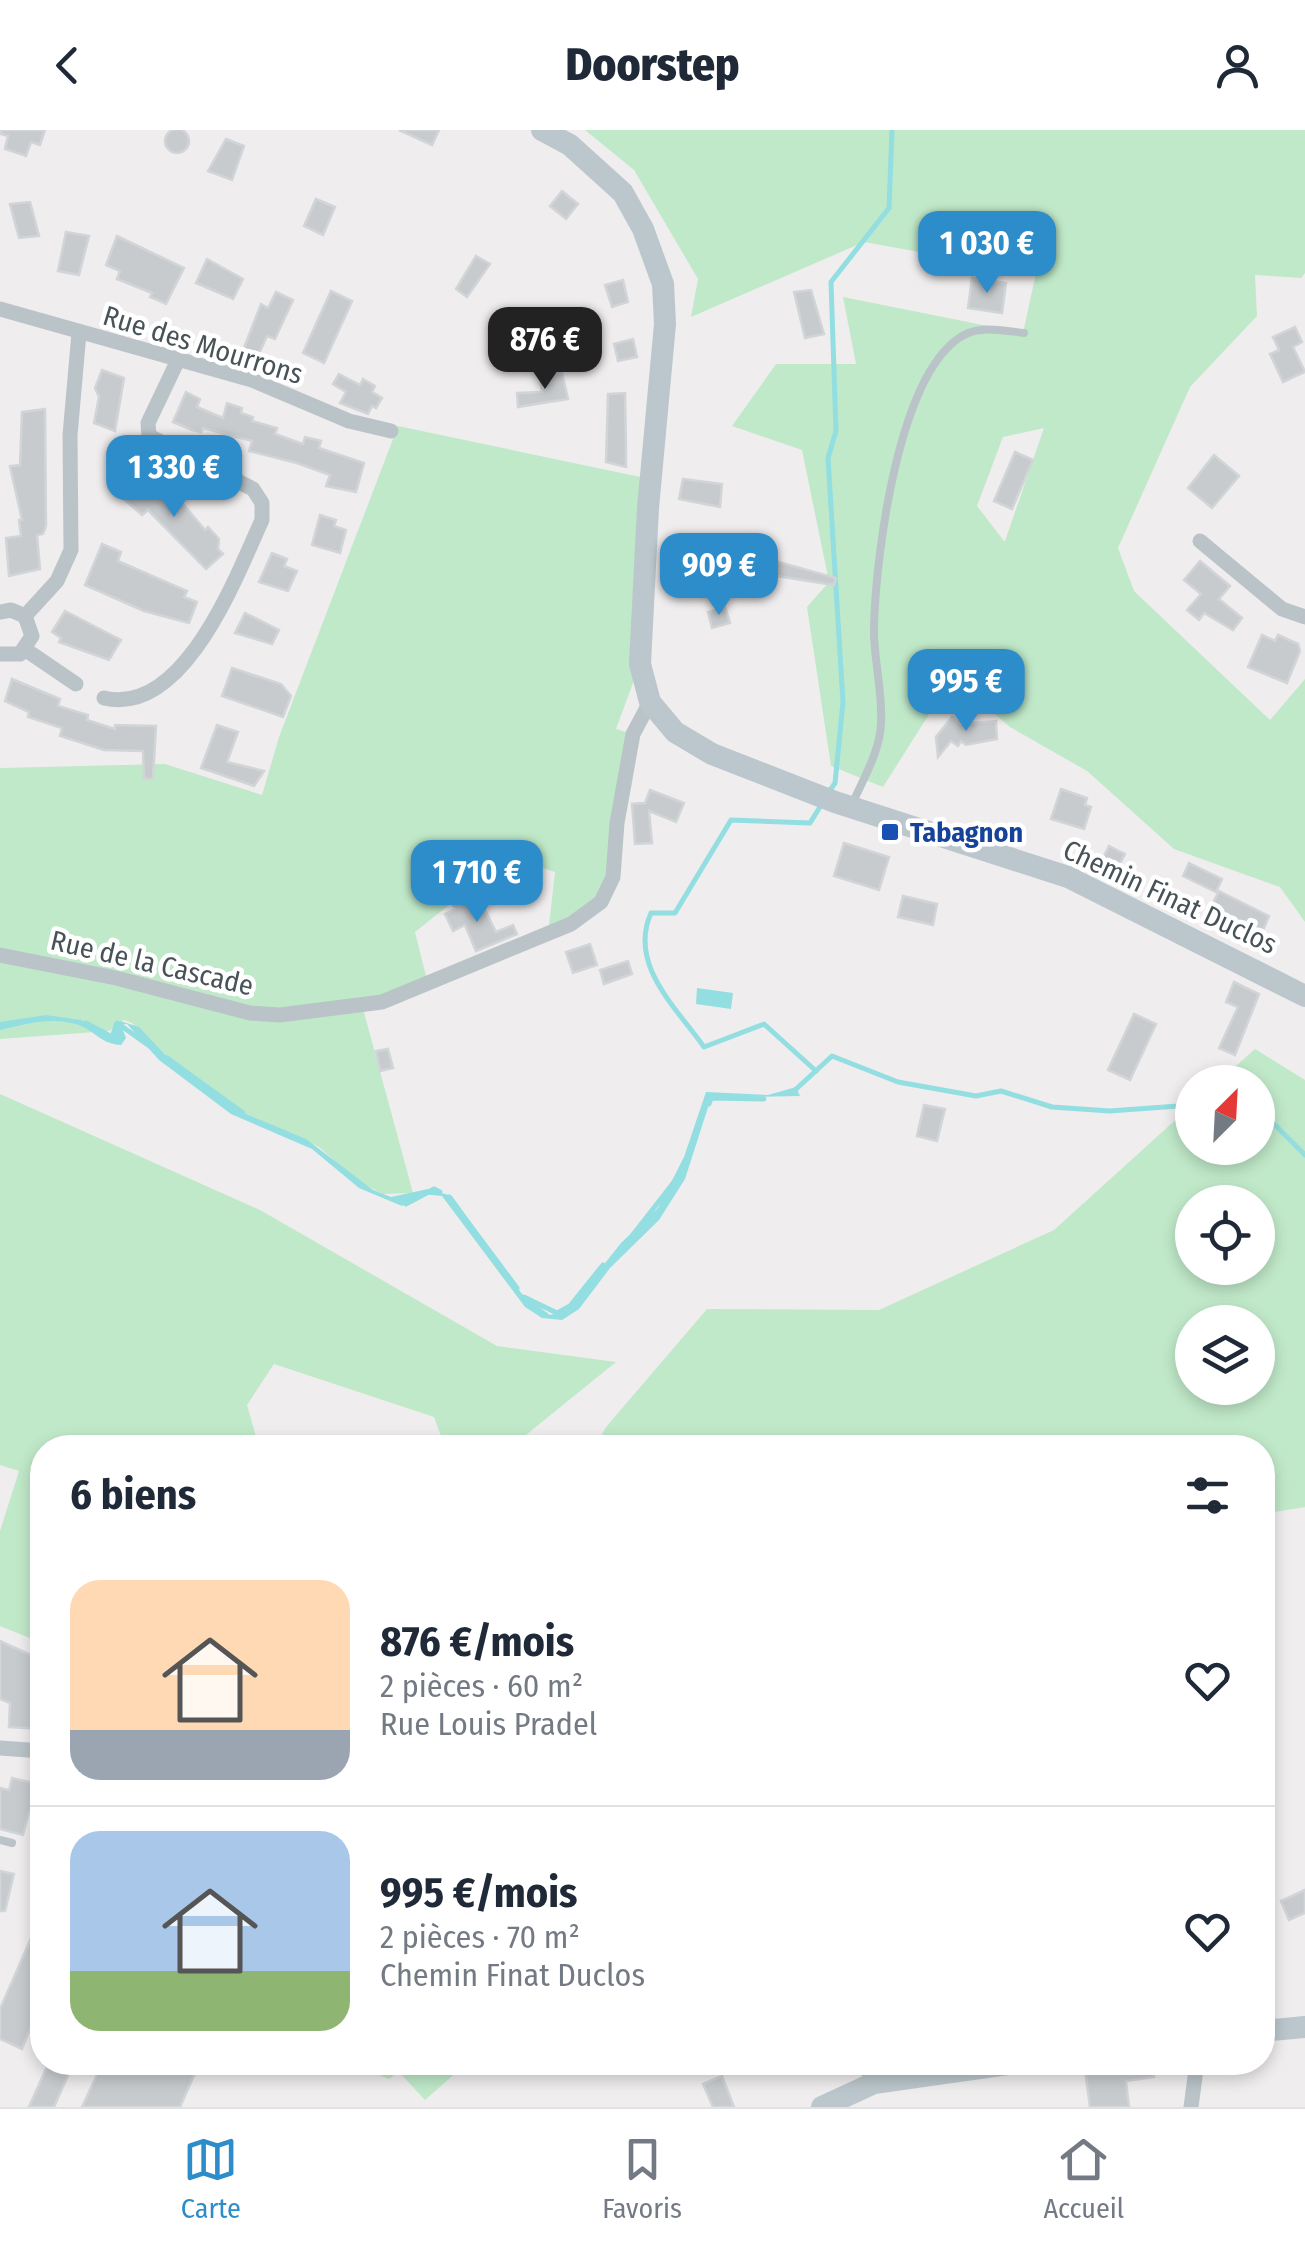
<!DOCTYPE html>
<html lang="fr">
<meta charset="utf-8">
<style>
body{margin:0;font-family:"Fira Sans Condensed",sans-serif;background:#f2f2f3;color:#1f2937;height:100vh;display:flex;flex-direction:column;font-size:38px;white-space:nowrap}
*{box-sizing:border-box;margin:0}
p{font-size:32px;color:#747a83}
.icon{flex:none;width:55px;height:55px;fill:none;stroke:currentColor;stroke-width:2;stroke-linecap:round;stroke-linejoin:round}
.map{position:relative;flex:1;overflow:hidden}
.drawer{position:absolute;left:30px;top:1305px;width:1245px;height:640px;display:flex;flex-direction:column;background:#fff;border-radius:40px;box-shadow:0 5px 15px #0003}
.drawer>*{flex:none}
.needle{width:65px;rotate:24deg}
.fabs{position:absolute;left:1175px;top:935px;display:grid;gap:20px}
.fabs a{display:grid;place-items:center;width:100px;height:100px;border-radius:50%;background:#fff;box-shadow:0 5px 15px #0003;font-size:50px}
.price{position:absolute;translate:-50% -85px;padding:0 22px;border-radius:20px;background:#2d8dca;color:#fff;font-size:32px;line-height:65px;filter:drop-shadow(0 2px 5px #0008)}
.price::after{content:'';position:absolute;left:50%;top:60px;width:30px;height:22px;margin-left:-15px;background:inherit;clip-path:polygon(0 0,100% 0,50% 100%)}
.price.selected{background:#222;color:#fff}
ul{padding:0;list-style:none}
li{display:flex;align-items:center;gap:30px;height:250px;padding:0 40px}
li+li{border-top:2px solid #e0e1e3}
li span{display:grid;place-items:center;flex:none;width:280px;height:200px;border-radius:30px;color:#555}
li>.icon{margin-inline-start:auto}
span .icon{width:120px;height:120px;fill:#fffc;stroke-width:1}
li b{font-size:42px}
h2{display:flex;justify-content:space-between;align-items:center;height:120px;padding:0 40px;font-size:42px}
header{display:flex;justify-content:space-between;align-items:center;height:130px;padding:0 40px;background:#fff;font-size:45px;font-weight:800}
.dock{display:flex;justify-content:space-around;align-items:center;height:140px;border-top:2px solid #e0e1e3;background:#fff;font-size:28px;color:#747a83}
.dock a{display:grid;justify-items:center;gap:5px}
.dock .selected{color:#2d8dca}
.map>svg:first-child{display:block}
.green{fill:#c0e9c9;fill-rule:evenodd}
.water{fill:#92dee1}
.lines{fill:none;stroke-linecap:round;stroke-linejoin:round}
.stream{stroke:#92dee1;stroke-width:5}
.building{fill:#c8cbce;stroke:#d2d5d8;stroke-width:2.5}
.lane{stroke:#bac4c8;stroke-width:8}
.street{stroke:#bac4c8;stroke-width:15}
.secondary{stroke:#bbc7cd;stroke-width:22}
.transit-dot{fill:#1a4fb4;stroke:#fff;stroke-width:4}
.labels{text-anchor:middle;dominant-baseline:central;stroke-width:9;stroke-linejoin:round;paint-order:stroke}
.street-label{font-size:28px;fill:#485358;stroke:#fff}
.transit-label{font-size:28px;font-weight:bold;fill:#164399;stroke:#fff;text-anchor:start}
</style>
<header><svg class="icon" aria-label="back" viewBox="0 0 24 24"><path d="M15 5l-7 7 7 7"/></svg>Doorstep<svg class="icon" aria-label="person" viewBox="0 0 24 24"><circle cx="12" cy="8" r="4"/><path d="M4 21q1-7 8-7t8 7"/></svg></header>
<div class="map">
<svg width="1305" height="1977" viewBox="0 0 1305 1977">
<rect width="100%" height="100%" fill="#f0edee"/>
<g class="green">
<path d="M585,0H1305V143L1301,148L1255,145L1257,186L1190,257L1118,418L1134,461L1270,590L1305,549V792L1280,757L1174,719L1087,641L1010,597L952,548L883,657L831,636L807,477L829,452L802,320L732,296L776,234H856L843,167L1023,203L1036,143L864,112L691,187L698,149L634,40ZM1044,298L1005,411H1004L977,376L1003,307Z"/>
<path d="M398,296L650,349L640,534L616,599L633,604L601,772L548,804L555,742L509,727L415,802L428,854L362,875L413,1063L383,1064L357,1051L319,1017L245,983L178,938L132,893L124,890L109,901L0,909V638L165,634L262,665L279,607Z"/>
<path d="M1255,919L1305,950V1377L1263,1384L1262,1318H594L606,1297L707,1179L879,1180L1054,1100L1192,975V1018H1258V952H1218ZM1192,1072H1258V1138H1192ZM1192,1192H1258V1258H1192Z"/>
<path d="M0,964L260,1080L497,1216L616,1232L511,1317H445L434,1287L274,1234L247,1275L259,1317L42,1318V1513L0,1496V1401L19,1341L0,1335Z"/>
<path d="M349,1933V1932L467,1933L425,1970L399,1942L389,1949Z"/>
</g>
<g class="water">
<path d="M697,858L733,863L731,879L696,874Z"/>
<path d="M46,885L81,890L111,907L120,891L139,897L170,930L237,980L306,1009L373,1060L391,1067L428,1059L452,1066L522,1164L550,1185L568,1180L621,1113L658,1078L684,1027L706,962L768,965L796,957L800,966L711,968L685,1049L659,1090L610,1138L579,1179L562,1190L542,1188L525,1177L442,1066L421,1064L402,1076L359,1058L312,1019L231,984L159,930L127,894L121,895L126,908L121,915C101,914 95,901 79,895C53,886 25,894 0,900V892Z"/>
</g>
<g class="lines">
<g class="stream">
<path d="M828,663L835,653L843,572L828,328L836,301L831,152L889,78L892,0"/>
<path d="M86,893L112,907L117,893L158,922"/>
<path d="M167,928L243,983"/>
<path d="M816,941L764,894L704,917C676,877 628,835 651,783H675L731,690L810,693L823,672"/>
<path d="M794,961L832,926L898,952L976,966L1001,961L1052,977L1110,981L1192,975"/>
<path d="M709,974L711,968L764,969"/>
<path d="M1258,988L1273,993L1305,1025"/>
<path d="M449,1067L517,1158"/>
<path d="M406,1074L434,1059L440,1062"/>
<path d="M632,1106L674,1052"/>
<path d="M524,1167L557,1183L570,1176L603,1135"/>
</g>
</g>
<g class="building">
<circle cx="177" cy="11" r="12"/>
<path d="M1,0H45L40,15L31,12L26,26L5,19L8,6L1,4Z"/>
<path d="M399,0H439L432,15Z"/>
<path d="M226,9L244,16L232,50L208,41Z"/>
<path d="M562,61L578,74L566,89L550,76Z"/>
<path d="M316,69L335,77L323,105L304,96Z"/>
<path d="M30,72L39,106L19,108L10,74Z"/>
<path d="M66,102L89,106L79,145L58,141Z"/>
<path d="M117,106L184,138L166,174L150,167L152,163L117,149L120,141L106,135Z"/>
<path d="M476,126L490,134L467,167L456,159Z"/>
<path d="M207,129L243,149L233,169L196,153Z"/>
<path d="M972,148L1006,153L1002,183L968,178Z"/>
<path d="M623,150L628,172L612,177L605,155Z"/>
<path d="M811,160L824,204L805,208L794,162Z"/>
<path d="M331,161L352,171L324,233L303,223Z"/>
<path d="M276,162L293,170L275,209L267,206L255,233L240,228L261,174L268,178Z"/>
<path d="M1295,197L1302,212L1293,217L1305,242L1283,252L1270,224L1279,220L1273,207Z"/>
<path d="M633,209L637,227L618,231L614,214Z"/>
<path d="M102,240L124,248L115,301L94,293L99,267L95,258Z"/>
<path d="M562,243L568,269L518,277L517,263L542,262L540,246Z"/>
<path d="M339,244L360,255L363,249L375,256L372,262L382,268L376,278L372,276L368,284L340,273L346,262L333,254Z"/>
<path d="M186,262L200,269L197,277L223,288L227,273L242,278L241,283L253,287L252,291L277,298L275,304L303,314L305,307L321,311L319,318L364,333L356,362L326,356L330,345L297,333L249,321L252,311L203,298L201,302L192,300L173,292Z"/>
<path d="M625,263L626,319V337L606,332L608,264Z"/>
<path d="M45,279L46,396L43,404L37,405L40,439L9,446L6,408L21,406L19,390H22L10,336L20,335L22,282Z"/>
<path d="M1015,322L1033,330L1012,379L994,371Z"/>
<path d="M1214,325L1239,346L1212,378L1188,358Z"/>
<path d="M142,344L167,369L174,363L205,400L208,397L219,409L218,419L223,424L206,439L148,380L142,385L119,365Z"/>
<path d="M683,349L722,354L720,377L679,369Z"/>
<path d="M320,385L336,390L334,396L346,400L340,423L312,415Z"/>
<path d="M102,414L121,422L118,431L187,461L184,467L197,472L189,493L144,481L85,455Z"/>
<path d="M272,423L287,429L284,436L297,441L288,461L259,452Z"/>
<path d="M761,427L836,448L834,455L758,443Z"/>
<path d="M1200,431L1230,456L1219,469L1242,488L1233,500L1204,483L1199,490L1187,480L1201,464L1184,450Z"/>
<path d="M725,477L730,493L712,498L708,482Z"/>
<path d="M65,481L121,510L109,530L59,512L61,508L52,502Z"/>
<path d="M245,483L279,500L272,514L235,503Z"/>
<path d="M1262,505L1275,511L1278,505L1298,514L1300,521L1287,553L1248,537Z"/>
<path d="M232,538L281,554L291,566L283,587L222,566Z"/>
<path d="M12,549L60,569L58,576L88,585L87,590L115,599V595L156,596L153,649H144L143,621L104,620L60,606L62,598L28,587L29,582L5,571Z"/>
<path d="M952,587L961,594L996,591L997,609L966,615L961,611L958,616L951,611L938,627L936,607Z"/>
<path d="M217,595L238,602L227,632L264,641L254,656L201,638Z"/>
<path d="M1061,659L1087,668L1085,675L1091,677L1084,699L1051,689Z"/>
<path d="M650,660L684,673L676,692L649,681L652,713L635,714L632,674L645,673Z"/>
<path d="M844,713L889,727L879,760L834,746Z"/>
<path d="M1109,716L1125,724L1117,739L1101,732Z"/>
<path d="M1189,733L1222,749L1216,762L1183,746Z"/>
<path d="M1219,761L1269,786L1261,805L1210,779Z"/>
<path d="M903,766L937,774L933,795L898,787Z"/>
<path d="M462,767L477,784L485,780L496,802L513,795L517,804L476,821L465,795L453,801L445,784L455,779L451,772Z"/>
<path d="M590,814L597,835L573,843L566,822Z"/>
<path d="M628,831L632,844L604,854L600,840Z"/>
<path d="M1234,852L1259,864L1235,925L1219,918L1238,877L1226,872Z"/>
<path d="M1134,884L1156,894L1130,950L1108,940Z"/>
<path d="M388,919L393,938L380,941L376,921Z"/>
<path d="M924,975L945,979L937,1011L917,1006Z"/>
<path d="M0,1511L42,1530V1599L9,1597L10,1573L0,1569Z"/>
<path d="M12,1648L42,1655V1685L29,1682L23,1705L0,1699V1658L9,1660Z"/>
<path d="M0,1741L14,1744L5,1781H0Z"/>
<path d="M1305,1760V1783L1289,1790L1281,1771Z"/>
<path d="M42,1783V1870L22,1919L0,1909V1879Z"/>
<path d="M49,1932H74L54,1977H29Z"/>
<path d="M103,1932H173L195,1943L180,1977H82Z"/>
<path d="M1151,1932L1154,1947L1126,1951L1129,1977H1090L1085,1940Z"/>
<path d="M722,1946L734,1977H713L703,1954Z"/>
</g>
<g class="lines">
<g class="lane">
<path d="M853,672C864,648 880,620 881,594C883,561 873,528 874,495C876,426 898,241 964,205C981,195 1005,201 1024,203"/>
<path d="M0,1710L12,1713"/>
</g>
<g class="street">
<path d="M0,179L252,250L349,291L391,301"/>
<path d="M1200,411L1282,479L1305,487"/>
<path d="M0,482L11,480L25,486L32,506L20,524H0"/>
<path d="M25,486L57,451L71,420L70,305L79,203"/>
<path d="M26,520L76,554"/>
<path d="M104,568C184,587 236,447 262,390V373L253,359L149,306L148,293L178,230"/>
<path d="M0,825L116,848L250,883L280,885L382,872L571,794L601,772L613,747L617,693L633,604L650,572"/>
<path d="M0,1618L42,1621"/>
<path d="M863,1932L874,1953"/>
<path d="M1191,1977L1197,1932"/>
</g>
<g class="secondary">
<path d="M542,0L570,15L623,63L643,99L663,154L665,194L648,378L640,534L650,572L675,602L712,624L835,672L1068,747L1305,866"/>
<path d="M1262,1901L1305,1897"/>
<path d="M822,1977L874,1953L1022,1932"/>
</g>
</g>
<rect class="transit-dot" x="880" y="692" width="20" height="20" rx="5"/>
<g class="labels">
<g class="street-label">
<text transform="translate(203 215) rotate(17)">Rue des Mourrons</text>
<text transform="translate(1170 767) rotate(25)">Chemin Finat Duclos</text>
<text transform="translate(152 833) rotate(13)">Rue de la Cascade</text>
</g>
<g class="transit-label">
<text x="910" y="702">Tabagnon</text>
</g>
</g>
</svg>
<div class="fabs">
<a><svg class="needle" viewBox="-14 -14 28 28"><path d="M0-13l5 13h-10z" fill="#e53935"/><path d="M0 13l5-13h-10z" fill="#747a83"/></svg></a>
<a><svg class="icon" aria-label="locate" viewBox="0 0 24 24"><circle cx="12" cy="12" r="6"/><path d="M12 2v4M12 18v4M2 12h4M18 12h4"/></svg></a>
<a><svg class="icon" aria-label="layers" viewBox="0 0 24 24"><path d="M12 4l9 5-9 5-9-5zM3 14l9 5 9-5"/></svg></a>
</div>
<b class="price" style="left:987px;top:166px">1 030 €</b>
<b class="price selected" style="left:545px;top:262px">876 €</b>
<b class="price" style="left:174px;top:390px">1 330 €</b>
<b class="price" style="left:719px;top:488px">909 €</b>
<b class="price" style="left:966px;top:604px">995 €</b>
<b class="price" style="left:477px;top:795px">1 710 €</b>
<section class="drawer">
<h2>6 biens<svg class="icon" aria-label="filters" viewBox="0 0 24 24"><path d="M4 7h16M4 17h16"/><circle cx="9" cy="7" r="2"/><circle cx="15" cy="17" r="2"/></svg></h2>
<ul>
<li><span style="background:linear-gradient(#ffd9b3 75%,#9aa5b1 0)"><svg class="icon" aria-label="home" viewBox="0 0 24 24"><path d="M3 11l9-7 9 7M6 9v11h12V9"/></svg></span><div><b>876 €/mois</b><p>2 pièces · 60 m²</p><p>Rue Louis Pradel</p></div><svg class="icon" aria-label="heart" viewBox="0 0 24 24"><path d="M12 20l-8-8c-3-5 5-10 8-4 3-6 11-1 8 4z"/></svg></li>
<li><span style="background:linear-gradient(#a9c7e8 70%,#8fb573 0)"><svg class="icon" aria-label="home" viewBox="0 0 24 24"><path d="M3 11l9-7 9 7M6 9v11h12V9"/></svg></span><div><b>995 €/mois</b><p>2 pièces · 70 m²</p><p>Chemin Finat Duclos</p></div><svg class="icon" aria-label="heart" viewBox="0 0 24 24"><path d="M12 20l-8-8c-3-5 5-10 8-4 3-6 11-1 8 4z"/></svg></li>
</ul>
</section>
</div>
<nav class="dock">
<a class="selected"><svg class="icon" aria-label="map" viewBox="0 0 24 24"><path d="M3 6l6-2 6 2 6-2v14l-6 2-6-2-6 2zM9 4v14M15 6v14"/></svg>Carte</a>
<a><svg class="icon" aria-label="saved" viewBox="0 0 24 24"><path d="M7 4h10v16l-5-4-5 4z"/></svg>Favoris</a>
<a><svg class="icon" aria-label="home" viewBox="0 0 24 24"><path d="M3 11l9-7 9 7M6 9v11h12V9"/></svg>Accueil</a>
</nav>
